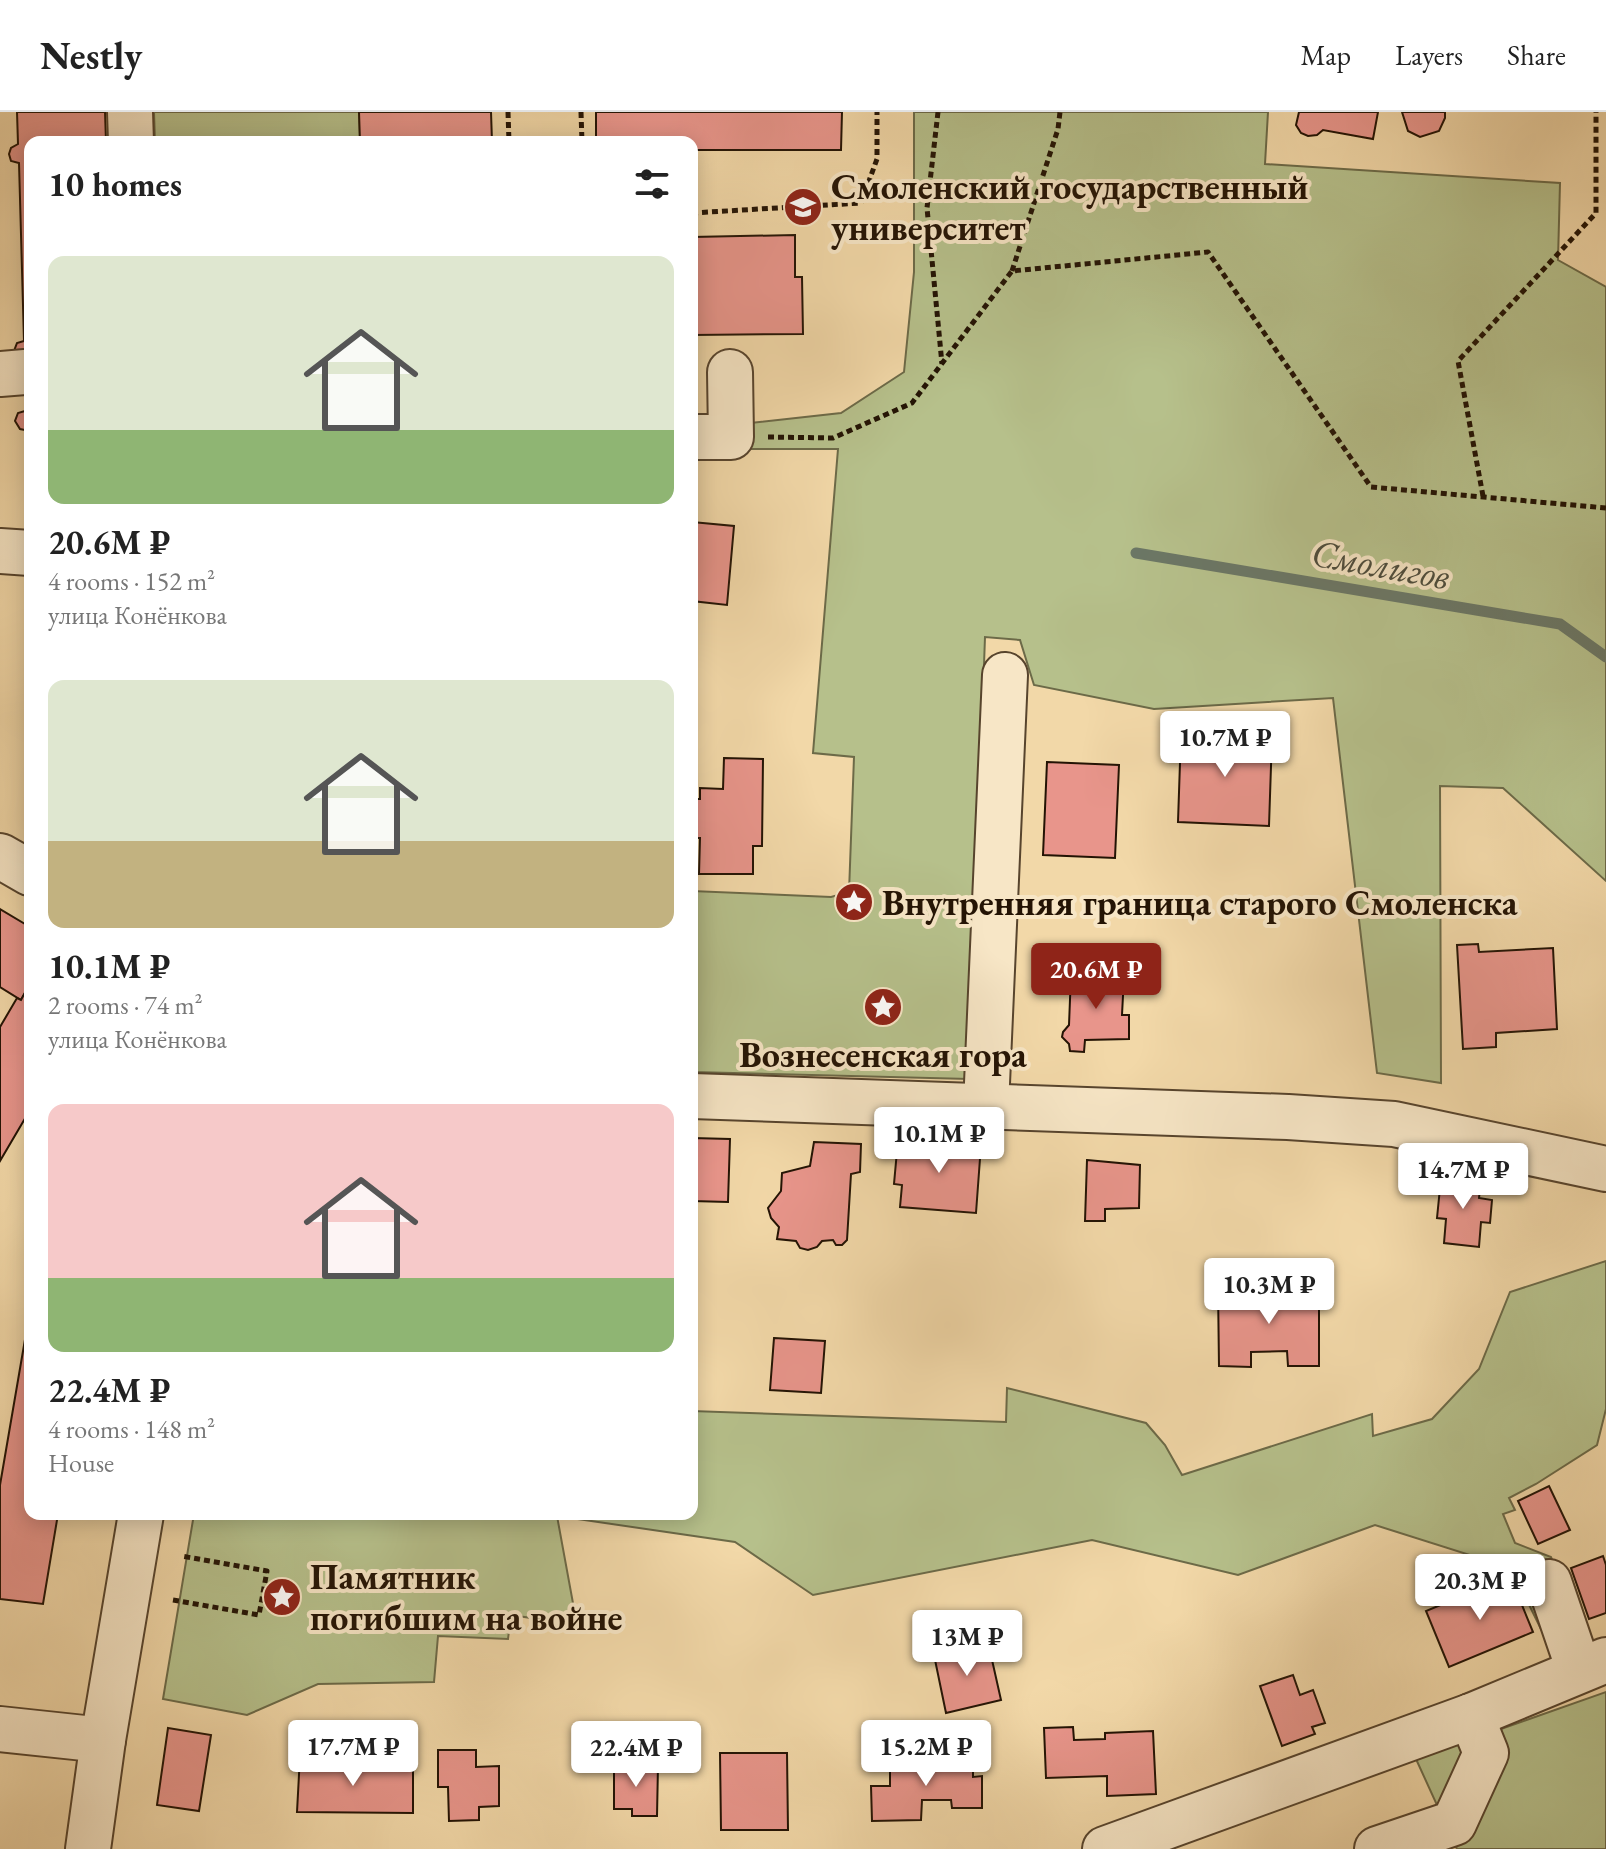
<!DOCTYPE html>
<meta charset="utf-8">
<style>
body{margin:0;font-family:"EB Garamond",serif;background:#f2f2f2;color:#222;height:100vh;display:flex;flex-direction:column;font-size:30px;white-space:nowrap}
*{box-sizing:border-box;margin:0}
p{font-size:26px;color:#767676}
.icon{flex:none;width:44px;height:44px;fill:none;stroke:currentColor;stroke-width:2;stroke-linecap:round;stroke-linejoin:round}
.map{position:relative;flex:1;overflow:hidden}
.panel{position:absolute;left:24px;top:24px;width:674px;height:1384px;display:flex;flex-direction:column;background:#fff;border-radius:16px;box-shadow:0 4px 20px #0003}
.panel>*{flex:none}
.price{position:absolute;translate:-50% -68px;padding:0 18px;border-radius:8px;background:#fff;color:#222;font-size:26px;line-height:52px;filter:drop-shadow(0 2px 4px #0008)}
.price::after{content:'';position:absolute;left:50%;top:48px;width:24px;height:18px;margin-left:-12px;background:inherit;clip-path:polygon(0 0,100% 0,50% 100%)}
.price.current{background:#8f2418;color:#fff}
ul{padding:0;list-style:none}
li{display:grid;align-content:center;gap:16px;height:424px;padding:0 24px}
li span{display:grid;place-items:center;height:248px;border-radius:16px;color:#555}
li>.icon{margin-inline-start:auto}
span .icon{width:144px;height:144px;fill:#fffc;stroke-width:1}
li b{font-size:34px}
h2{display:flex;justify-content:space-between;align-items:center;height:96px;padding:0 24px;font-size:34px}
header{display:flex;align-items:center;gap:48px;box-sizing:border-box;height:112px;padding:0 40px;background:#fff;border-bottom:2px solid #e0e0e0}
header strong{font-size:38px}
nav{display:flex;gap:44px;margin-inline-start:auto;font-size:28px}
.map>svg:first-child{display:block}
.green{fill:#b6c08b;stroke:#6c6a48;stroke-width:2}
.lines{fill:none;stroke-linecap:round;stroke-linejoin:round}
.stream{stroke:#6b7766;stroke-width:11}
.building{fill:#e8958b;stroke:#231304;stroke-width:2}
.minor-casing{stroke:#57442d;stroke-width:48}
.path{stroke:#231304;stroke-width:5;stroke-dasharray:6 4;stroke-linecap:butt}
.minor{stroke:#f7e6c6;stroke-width:44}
.labels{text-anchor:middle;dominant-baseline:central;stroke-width:8;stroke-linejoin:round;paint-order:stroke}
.poi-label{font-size:36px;font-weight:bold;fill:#231304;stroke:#f7e6c6;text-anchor:start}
.water-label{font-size:38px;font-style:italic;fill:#4d4d3d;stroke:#f7e6c6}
</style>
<header>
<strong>Nestly</strong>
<nav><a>Map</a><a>Layers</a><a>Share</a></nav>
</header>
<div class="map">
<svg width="1606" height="1737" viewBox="0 0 1606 1737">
<rect width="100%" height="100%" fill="#f2d8a8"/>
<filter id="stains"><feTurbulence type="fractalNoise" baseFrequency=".0025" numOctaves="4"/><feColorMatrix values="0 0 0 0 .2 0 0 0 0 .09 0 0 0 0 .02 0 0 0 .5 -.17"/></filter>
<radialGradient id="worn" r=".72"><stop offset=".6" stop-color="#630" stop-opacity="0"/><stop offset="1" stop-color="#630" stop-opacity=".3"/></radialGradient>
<g class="green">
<path d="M154,0H359L360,30H155Z"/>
<path d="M914,0H1268L1265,52L1560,71L1558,148L1606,175V769L1503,676L1440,674L1441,971L1377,961L1333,586L1154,597L1034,573L1020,528L985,525L969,967L692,960V779L831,785L849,780L854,645L813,641L838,337H692L732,313L841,301L904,260L914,160Z"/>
<path d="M1606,1149V1297L1597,1333L1536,1372L1509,1386L1515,1398L1503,1402L1515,1431L1551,1445L1583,1527L1557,1550L1511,1456L1375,1413L1238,1463L1092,1428L813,1483L735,1430L557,1404L577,1513L511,1503L508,1527L438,1524L434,1570L318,1572L247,1603L163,1587L194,1402H692V1299L1006,1310L1007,1276L1146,1311L1165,1333L1182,1363L1372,1302L1373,1324L1432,1307L1479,1257L1510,1180Z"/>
<path d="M1606,1580V1737H1457L1416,1647Z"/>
</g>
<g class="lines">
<path class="stream" d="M1136,441L1560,512L1606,545"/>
</g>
<g class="building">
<path d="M17,0H105L106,30H30V352H26L25,318L20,317L15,309L18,301L25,299V260L14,239L17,231L24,229L19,51L11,49L9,42L11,36L18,32Z"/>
<path d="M359,0H491L492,30H360Z"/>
<path d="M596,0H842L841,38H692V30H596Z"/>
<path d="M1378,0L1373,27L1323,18L1317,23L1308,24L1301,21L1296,13L1299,0Z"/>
<path d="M1402,0H1445V6L1439,19L1420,25L1408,19Z"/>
<path d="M795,123V165H802L803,222L692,223V125Z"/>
<path d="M692,410L734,414L727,493L692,489Z"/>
<path d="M1181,621L1272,624L1269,714L1178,710Z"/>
<path d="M724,646L763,647L762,734H753V762H699L700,726H692V687H700V676L723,677Z"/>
<path d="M1047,650L1119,653L1115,746L1043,743Z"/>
<path d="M0,797L30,815V872L21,888L0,875Z"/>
<path d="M1478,832L1479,840L1553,836L1557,917L1496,921V935L1463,937L1457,833Z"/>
<path d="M1071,862L1124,864L1122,903H1129V927L1085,928L1084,940L1070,939L1069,932L1062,925L1063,920L1069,913Z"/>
<path d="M28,875L30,998L0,1049V915L17,886L21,888Z"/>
<path d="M943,1021L958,1023L957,1031L981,1033L976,1101L900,1095L902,1073L894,1072L898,1028L942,1032Z"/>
<path d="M692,1026L730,1027L728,1090L692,1089Z"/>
<path d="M814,1030L861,1032L860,1060L851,1062L847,1128L842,1133H836L833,1128L822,1129L817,1135L808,1138L800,1136L796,1129L777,1127L779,1115L771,1106L768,1096L781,1079L782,1061L810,1054Z"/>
<path d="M1087,1048L1140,1053L1139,1096L1105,1097V1109H1085Z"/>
<path d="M1441,1066L1481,1070L1479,1086L1492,1088L1490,1111L1481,1110L1479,1135L1444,1131L1446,1107L1437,1106Z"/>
<path d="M1218,1175H1242L1243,1189H1255L1256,1175H1272V1189H1289L1290,1175H1319V1254H1288L1287,1239L1251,1240V1255L1219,1254Z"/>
<path d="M28,1210L30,1402H58L43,1492L0,1487V1373Z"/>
<path d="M774,1226L825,1229L821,1281L770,1278Z"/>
<path d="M1549,1374L1570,1418L1538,1432L1518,1389Z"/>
<path d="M1603,1444L1606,1453V1501L1589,1507L1571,1456Z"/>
<path d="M1510,1464L1533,1520L1449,1555L1426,1499Z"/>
<path d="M988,1530L1001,1588L946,1601L934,1543Z"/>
<path d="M1293,1563L1300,1583L1313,1578L1325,1611L1312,1615L1315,1622L1282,1634L1260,1574Z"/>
<path d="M1073,1615L1074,1628L1105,1627V1621L1153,1619L1156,1682L1107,1684V1664L1046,1666L1044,1616Z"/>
<path d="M168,1616L211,1623L199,1699L157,1693Z"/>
<path d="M306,1637H316L322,1644L323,1655H346L353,1652L365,1655L413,1656V1701L297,1700L300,1644Z"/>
<path d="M438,1638H476V1655L499,1654V1694L479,1695V1708L449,1709L448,1675H438Z"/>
<path d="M720,1641H787L788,1718H721Z"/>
<path d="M973,1647V1665L982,1664V1696H952L951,1688H922L921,1708L872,1709L871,1674H890V1648Z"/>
<path d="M614,1652L658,1653L657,1704H632V1697H614Z"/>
</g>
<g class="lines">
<g class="minor-casing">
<g id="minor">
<path d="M130,0L131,30"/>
<path d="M0,262L25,260"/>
<path d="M692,325H731L730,260"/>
<path d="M0,439L30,441"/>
<path d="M0,744L30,761"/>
<path d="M692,984L1288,1005L1394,1012L1606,1057"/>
<path d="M986,994L1005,563"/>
<path d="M1549,1470L1579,1558"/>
<path d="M0,1617L103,1628"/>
<path d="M88,1737L103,1628L141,1402"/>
<path d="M1105,1737L1471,1604L1606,1548"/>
<path d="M1377,1737L1454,1711L1486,1641L1471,1604"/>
</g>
</g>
<g class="path">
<path d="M508,0L509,30"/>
<path d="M581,0L582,30"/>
<path d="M938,0L927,96L942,252"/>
<path d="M692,101L861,91L877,47V0"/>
<path d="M1012,159L1058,17L1060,0"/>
<path d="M768,325L833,326L912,291L1012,159L1208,140L1371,375L1606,396"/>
<path d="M1483,384L1458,249L1596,101V0"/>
<path d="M173,1488L259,1503L267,1459L181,1444"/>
</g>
<use href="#minor" class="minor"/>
</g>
<defs>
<g id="university-disc" transform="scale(2)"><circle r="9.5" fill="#8f2418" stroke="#f7e6c6"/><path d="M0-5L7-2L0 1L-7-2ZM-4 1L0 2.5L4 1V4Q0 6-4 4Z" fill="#fff"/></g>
<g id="sight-disc" transform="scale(2)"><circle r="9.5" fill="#8f2418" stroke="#f7e6c6"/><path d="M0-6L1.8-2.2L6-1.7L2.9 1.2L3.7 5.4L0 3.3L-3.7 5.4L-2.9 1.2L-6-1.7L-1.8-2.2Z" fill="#fff"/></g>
</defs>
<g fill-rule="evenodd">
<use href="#university-disc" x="803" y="95"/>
<use href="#sight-disc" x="854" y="790"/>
<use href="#sight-disc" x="883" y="895"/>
<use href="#sight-disc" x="282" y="1485"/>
</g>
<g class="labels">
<g class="poi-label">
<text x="831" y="74">Смоленский государственный<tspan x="831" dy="41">университет</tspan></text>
<text x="882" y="790">Внутренняя граница старого Смоленска</text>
<text x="883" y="942" text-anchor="middle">Вознесенская гора</text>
<text x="310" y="1464">Памятник<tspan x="310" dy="41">погибшим на войне</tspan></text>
</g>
<g class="water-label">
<text transform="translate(1381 452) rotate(10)">Смолигов</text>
</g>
</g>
<rect width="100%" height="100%" filter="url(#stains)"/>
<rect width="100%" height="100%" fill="url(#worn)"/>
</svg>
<b class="price" style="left:1225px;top:667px">10.7M ₽</b>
<b class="price current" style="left:1096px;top:899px">20.6M ₽</b>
<b class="price" style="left:939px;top:1063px">10.1M ₽</b>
<b class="price" style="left:1463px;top:1099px">14.7M ₽</b>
<b class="price" style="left:1269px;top:1214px">10.3M ₽</b>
<b class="price" style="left:1480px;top:1510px">20.3M ₽</b>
<b class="price" style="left:967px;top:1566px">13M ₽</b>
<b class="price" style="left:353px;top:1676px">17.7M ₽</b>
<b class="price" style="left:926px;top:1676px">15.2M ₽</b>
<b class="price" style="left:636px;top:1677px">22.4M ₽</b>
<section class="panel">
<h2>10 homes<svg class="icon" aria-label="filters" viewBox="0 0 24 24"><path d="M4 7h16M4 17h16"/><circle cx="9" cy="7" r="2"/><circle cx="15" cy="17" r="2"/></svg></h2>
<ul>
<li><span style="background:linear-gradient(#dfe7d0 70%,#8fb573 0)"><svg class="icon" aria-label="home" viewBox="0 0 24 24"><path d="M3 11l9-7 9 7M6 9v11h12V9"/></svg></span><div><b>20.6M ₽</b><p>4 rooms · 152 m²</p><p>улица Конёнкова</p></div></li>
<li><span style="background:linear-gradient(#dfe7d0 65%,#c2b280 0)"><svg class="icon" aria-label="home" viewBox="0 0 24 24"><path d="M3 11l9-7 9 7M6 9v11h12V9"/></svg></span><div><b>10.1M ₽</b><p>2 rooms · 74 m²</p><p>улица Конёнкова</p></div></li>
<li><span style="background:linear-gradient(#f6c9c9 70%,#8fb573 0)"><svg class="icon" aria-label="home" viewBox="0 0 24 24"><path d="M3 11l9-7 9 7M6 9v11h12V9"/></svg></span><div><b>22.4M ₽</b><p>4 rooms · 148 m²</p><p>House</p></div></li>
</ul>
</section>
</div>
